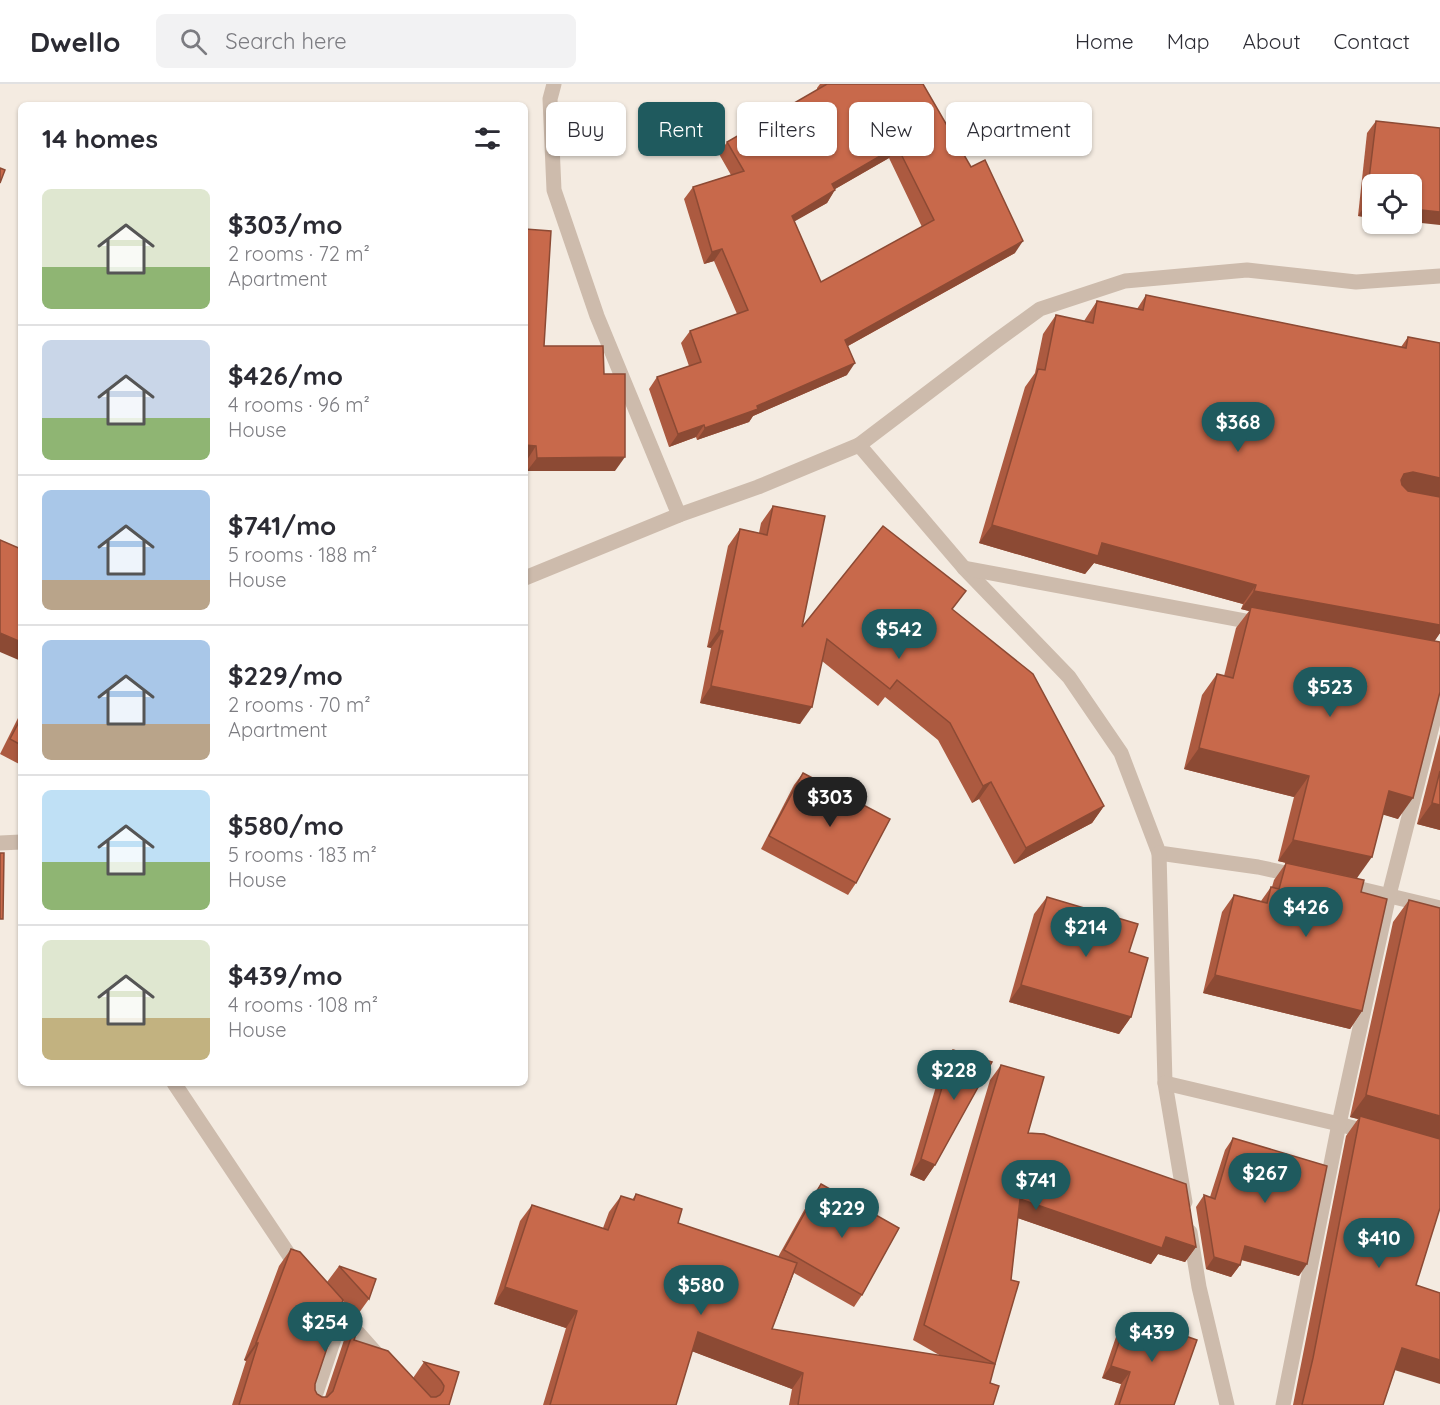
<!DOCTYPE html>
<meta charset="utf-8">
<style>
body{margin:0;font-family:Quicksand,sans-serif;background:#f2f2f3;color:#2b2b33;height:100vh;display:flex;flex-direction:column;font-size:22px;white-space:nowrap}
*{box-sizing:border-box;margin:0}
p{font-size:20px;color:#7c7c81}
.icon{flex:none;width:33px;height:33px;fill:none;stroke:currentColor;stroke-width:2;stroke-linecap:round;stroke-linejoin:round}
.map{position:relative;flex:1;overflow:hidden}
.drawer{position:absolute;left:18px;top:18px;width:510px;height:984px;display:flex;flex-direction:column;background:#fff;border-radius:9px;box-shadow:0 2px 4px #0004}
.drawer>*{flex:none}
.banner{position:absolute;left:546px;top:18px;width:570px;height:54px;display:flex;gap:12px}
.fabs{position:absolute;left:1362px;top:90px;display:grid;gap:12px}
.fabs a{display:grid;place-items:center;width:60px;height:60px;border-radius:9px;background:#fff;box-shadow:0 2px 4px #0004;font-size:30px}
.price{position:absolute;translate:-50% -51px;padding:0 14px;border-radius:21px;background:#1f5a5e;color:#fff;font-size:20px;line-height:39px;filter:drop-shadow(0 2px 3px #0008)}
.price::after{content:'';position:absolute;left:50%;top:36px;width:18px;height:14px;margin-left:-9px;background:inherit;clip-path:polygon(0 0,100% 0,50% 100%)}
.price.active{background:#222;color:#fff}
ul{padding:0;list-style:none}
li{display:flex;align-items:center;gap:18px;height:150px;padding:0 24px}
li+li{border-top:2px solid #e1e1e2}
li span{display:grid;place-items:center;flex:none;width:168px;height:120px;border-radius:9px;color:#555}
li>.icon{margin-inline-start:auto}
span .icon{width:72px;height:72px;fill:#fffc;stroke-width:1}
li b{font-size:26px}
h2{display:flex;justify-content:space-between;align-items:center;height:72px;padding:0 24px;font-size:26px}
.tag{padding:0 21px;border-radius:9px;background:#fff;box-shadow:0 2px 4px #0004;font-size:21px;line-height:54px}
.tag.active{background:#1f5a5e;color:#fff}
header{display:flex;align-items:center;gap:36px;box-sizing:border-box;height:84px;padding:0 30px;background:#fff;border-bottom:2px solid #e1e1e2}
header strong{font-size:28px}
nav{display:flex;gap:33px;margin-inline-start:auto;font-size:21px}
.search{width:420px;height:54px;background:#f2f2f3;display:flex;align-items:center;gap:15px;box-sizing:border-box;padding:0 21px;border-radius:9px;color:#7c7c81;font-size:22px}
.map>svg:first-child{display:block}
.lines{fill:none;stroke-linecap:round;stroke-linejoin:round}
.minor{stroke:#cdbbac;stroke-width:15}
.wall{fill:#ac5a40;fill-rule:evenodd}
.shaded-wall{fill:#8c4a34}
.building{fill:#c8694b;stroke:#8c4a34;stroke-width:1.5;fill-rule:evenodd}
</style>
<header>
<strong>Dwello</strong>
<div class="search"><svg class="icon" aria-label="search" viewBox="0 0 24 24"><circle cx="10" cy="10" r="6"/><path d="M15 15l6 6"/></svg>Search here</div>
<nav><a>Home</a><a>Map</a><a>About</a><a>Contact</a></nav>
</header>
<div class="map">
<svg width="1440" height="1321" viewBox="0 0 1440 1321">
<rect width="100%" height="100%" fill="#f4ebe1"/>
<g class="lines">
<g class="minor">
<path d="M859,361L996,257L1040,225L1125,197L1247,186L1356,198L1440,192"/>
<path d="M679,431L758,403L859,361L964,484L1069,593L1121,669L1159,769L1258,783L1300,792"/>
<path d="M964,484L1262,540"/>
<path d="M525,494L679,431L597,232L554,106L550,15L554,0"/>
<path d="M0,759L21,758"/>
<path d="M1159,769L1165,999L1185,1118"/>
<path d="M1344,801L1440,824"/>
<path d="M174,999L291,1174L300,1184"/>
<path d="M1165,999L1339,1040L1371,1049"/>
<path d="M1190,1148L1199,1203L1227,1321"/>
<path d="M326,1213L382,1276"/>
<path d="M312,1321L342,1231"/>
<path d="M1283,1321L1339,1040L1389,811L1440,611"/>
</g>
</g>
<g class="wall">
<path d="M820,0H923L1015,169L848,262L847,291L753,332L749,338L697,356L696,353L669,363L649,305L657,293L689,282L681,259L690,247L737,230L714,177L704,180L684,115L693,103L731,91L719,70L727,58L817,6V4ZM889,74L922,143L821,198L794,137L827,119L835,105Z"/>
<path d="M1376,37L1372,134L1358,132L1367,49Z"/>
<path d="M1146,211L1401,263L1408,253L1440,259V549L1434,557L1398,735L1383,730L1357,794L1361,808L1362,927L1350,945L1203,909L1222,828L1234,811L1261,817L1271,803H1272L1274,796L1286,779L1278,777L1294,713L1184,685L1202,611L1217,590L1224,592L1236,544L1249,527L1241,525L1243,520L1094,479L1085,490L979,459L1025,303L1035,289L1043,250L1056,231L1084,237L1097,217L1137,225Z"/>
<path d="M544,262L604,290L615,387H527V376Z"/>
<path d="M773,422L802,543L953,526L1104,722L1092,739L1014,780L979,715L972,719L938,656L885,613L878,622L822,577L800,640L700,619L711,564L707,563L728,462L740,445L759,449L761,439Z"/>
<path d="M21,628V681L0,670Z"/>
<path d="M1440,650V746L1417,740Z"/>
<path d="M803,689L856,799L848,811L761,765L794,701Z"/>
<path d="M1047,813L1129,868L1131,933L1119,950L1009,918L1034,830Z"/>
<path d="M1409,816L1416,1201L1395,1286L1383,1321H1293L1346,1052L1358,1035L1350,1033L1393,838Z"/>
<path d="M953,966L935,1081L924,1097L910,1091L942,982Z"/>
<path d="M1001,981L1028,1049L1196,1163L1185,1178L1158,1170L1151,1180L1018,1134L1011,1196L990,1299L993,1321H789L792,1305L692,1267L676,1321H543L566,1244L494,1220L520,1137L532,1121L603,1144L609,1128L621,1112L632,1116L636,1110L678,1139L778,1173L812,1112L821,1100L862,1211L854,1223L794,1189L772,1245L941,1272L913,1256L990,996Z"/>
<path d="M1233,1054L1299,1192L1241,1176L1240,1181L1231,1193L1206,1185L1196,1123L1204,1111L1210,1113L1225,1066Z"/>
<path d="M291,1165L327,1198L339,1182L369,1215L356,1233L343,1217L315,1300V1306L317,1310L322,1313H325L346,1250L358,1233L354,1256L413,1294L424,1278L459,1288L449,1321H232L246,1277L244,1276L279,1182Z"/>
<path d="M1128,1232L1174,1321H1114L1121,1300L1102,1294L1119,1244Z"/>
</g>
<g class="shaded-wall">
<path d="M897,62L889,74L823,112L832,100Z"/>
<path d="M835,106L827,119L783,144L792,132Z"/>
<path d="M1366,120L1372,121V134L1358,132Z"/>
<path d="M1412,125L1440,128V141L1412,138Z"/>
<path d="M1023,157L1015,169L837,268L845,256Z"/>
<path d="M722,165L714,177L704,180L712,168Z"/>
<path d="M855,279L847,291L753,332L749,338L697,356L705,344Z"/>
<path d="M704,341L696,353L669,363L678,350Z"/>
<path d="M525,361L536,362L527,376H525Z"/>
<path d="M625,373L615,387H527L537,374Z"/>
<path d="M1413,388L1440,394V415L1391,409L1404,390Z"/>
<path d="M992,441L1102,459L1256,501L1243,520L1094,479L1085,490L979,459Z"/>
<path d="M1254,507L1440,541V549L1432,561L1251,523L1249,527L1241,525Z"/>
<path d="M719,546L723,547L711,564L707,563Z"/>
<path d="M0,549L21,558V577L0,568Z"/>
<path d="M711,602L812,623L800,640L700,619Z"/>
<path d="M1199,664L1309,692L1294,713L1184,685Z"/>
<path d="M991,698L979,715L972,719L983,702Z"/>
<path d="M1389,707L1413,714L1398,735L1374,728Z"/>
<path d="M1432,719L1440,721V746L1417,740Z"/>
<path d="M1104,722L1092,739L1014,780L1026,764Z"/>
<path d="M1293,756L1372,773L1357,794L1278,777Z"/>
<path d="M1215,891L1362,927L1350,945L1203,909Z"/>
<path d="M1021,901L1131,933L1119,950L1009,918Z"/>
<path d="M1366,1011L1440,1032V1059L1360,1032L1358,1035L1350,1033Z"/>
<path d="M921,1075L935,1081L924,1097L910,1091Z"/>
<path d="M1020,1115L1166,1153L1196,1163L1185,1178L1158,1170L1151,1180L1009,1131Z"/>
<path d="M1245,1162L1307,1180L1299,1192L1236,1174Z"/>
<path d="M1214,1173L1240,1181L1231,1193L1206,1185Z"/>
<path d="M505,1203L577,1227L566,1244L494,1220Z"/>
<path d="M698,1248L803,1289L792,1305L686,1265Z"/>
<path d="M256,1259H258L246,1277L244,1276Z"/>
<path d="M1402,1264L1440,1276V1300L1388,1284Z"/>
<path d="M1111,1282L1130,1288L1121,1300L1102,1294Z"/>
</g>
<g class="building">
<path d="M827,0H923L971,83L985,76L1023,157L845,256L855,279L757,322L758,325L705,344L704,341L678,350L657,293L701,278L690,247L748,226L722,165L712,168L693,103L744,87L727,58ZM897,62L934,136L821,198L792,132L835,106L832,100Z"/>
<path d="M1376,37L1440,44V128L1412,125V100H1372V121L1366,120Z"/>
<path d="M0,84L5,86L0,99Z"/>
<path d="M525,145L551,147L544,262H603L604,290H625V373L537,374L536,362L525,361Z"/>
<path d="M1146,211L1406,264L1408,253L1440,259V394L1413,388L1404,390L1401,396L1402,401L1408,407L1440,413V541L1254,507L1256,501L1102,459L1098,472L992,441L1038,285L1045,286L1056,231L1093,239L1097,217L1143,226Z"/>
<path d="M773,422L825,432L802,543L883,442L966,507L952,525L1033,590L1104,722L1026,764L991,698L983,702L950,639L897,596L890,605L827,555L812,623L711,602L723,547L719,546L740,445L767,451Z"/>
<path d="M0,456L21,465V558L0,549Z"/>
<path d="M1251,523L1440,558V608L1413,714L1389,707L1372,773L1293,756L1309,692L1199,664L1217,590L1233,594Z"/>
<path d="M21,634V661L10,655Z"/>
<path d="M1440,687V721L1432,719Z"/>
<path d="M803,689L890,735L856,799L769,752Z"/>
<path d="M0,769H4L3,835H0Z"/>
<path d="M1286,779L1364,796L1361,808L1387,815L1362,927L1215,891L1234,811L1267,819L1271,803L1279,805Z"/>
<path d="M1047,813L1138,840L1129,868L1148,874L1131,933L1021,901Z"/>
<path d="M1409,816L1440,824V1032L1366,1011Z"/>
<path d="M953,966L992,978L935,1081L921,1075Z"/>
<path d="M1001,981L1044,993L1028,1049L1044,1050L1186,1100L1196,1163L1166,1153L1162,1164L1020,1115L1011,1196L1019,1198L995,1280L924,1241Z"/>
<path d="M1360,1032L1440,1055V1124L1416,1201L1440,1209V1276L1402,1264L1383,1321H1302L1313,1274Z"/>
<path d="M1233,1054L1327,1082L1307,1180L1245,1162L1240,1181L1214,1173L1204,1111L1215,1115Z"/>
<path d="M821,1100L899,1144L862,1211L784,1166Z"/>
<path d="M636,1110L682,1125L678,1139L797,1179L772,1245L995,1280L990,1299L999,1302L993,1321H798L803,1289L698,1248L676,1321H550L577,1227L505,1203L532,1121L608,1146L621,1112L634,1116Z"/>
<path d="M291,1165L300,1168L343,1216L315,1300V1306L317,1310L322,1313H327L333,1307L358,1233L361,1236L354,1256L388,1267L431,1313H436L440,1311L443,1307L444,1302L441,1297L424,1278L459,1288L449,1321H239L258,1259H256Z"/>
<path d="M339,1182L376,1195L369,1215Z"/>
<path d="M1128,1232L1197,1256L1174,1321H1119L1130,1288L1111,1282Z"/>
</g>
</svg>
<div class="fabs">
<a><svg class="icon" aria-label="locate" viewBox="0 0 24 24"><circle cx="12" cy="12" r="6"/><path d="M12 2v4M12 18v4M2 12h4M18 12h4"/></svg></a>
</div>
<b class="price" style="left:1238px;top:369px">$368</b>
<b class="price" style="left:899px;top:576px">$542</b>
<b class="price" style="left:1330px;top:634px">$523</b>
<b class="price active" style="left:830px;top:744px">$303</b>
<b class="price" style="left:1306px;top:854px">$426</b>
<b class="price" style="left:1086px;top:874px">$214</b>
<b class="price" style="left:954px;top:1017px">$228</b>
<b class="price" style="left:1265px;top:1120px">$267</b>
<b class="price" style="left:1036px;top:1127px">$741</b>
<b class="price" style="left:842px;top:1155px">$229</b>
<b class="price" style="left:1379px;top:1185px">$410</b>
<b class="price" style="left:701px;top:1232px">$580</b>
<b class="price" style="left:325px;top:1269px">$254</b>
<b class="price" style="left:1152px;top:1279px">$439</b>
<div class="banner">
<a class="tag">Buy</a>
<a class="tag active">Rent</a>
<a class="tag">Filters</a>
<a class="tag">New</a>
<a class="tag">Apartment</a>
</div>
<section class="drawer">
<h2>14 homes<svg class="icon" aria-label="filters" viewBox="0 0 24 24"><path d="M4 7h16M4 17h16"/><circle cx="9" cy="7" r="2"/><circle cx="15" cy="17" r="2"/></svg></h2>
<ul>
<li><span style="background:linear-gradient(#dfe7d0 65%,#8fb573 0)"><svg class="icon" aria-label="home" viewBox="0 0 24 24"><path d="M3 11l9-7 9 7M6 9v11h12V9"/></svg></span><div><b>$303/mo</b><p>2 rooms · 72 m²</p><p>Apartment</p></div></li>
<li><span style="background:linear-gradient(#c9d6e8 65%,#8fb573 0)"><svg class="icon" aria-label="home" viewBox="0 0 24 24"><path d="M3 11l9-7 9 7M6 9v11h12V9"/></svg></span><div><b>$426/mo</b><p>4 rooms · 96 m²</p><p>House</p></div></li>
<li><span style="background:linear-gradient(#a9c7e8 75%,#b9a48a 0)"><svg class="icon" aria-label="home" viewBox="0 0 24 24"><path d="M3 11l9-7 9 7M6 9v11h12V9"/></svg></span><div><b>$741/mo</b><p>5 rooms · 188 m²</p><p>House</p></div></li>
<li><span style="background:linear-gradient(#a9c7e8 70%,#b9a48a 0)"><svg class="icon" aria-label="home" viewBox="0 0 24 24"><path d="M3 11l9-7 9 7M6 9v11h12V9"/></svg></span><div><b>$229/mo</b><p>2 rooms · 70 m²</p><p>Apartment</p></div></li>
<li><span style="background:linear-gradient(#bfe0f5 60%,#8fb573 0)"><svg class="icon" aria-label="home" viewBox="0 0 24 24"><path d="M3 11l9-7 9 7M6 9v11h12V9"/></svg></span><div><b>$580/mo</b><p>5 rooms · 183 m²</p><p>House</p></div></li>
<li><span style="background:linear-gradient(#dfe7d0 65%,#c2b280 0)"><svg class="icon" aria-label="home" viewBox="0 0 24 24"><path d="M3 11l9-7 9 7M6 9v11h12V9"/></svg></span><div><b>$439/mo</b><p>4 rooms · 108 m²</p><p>House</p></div></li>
</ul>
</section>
</div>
